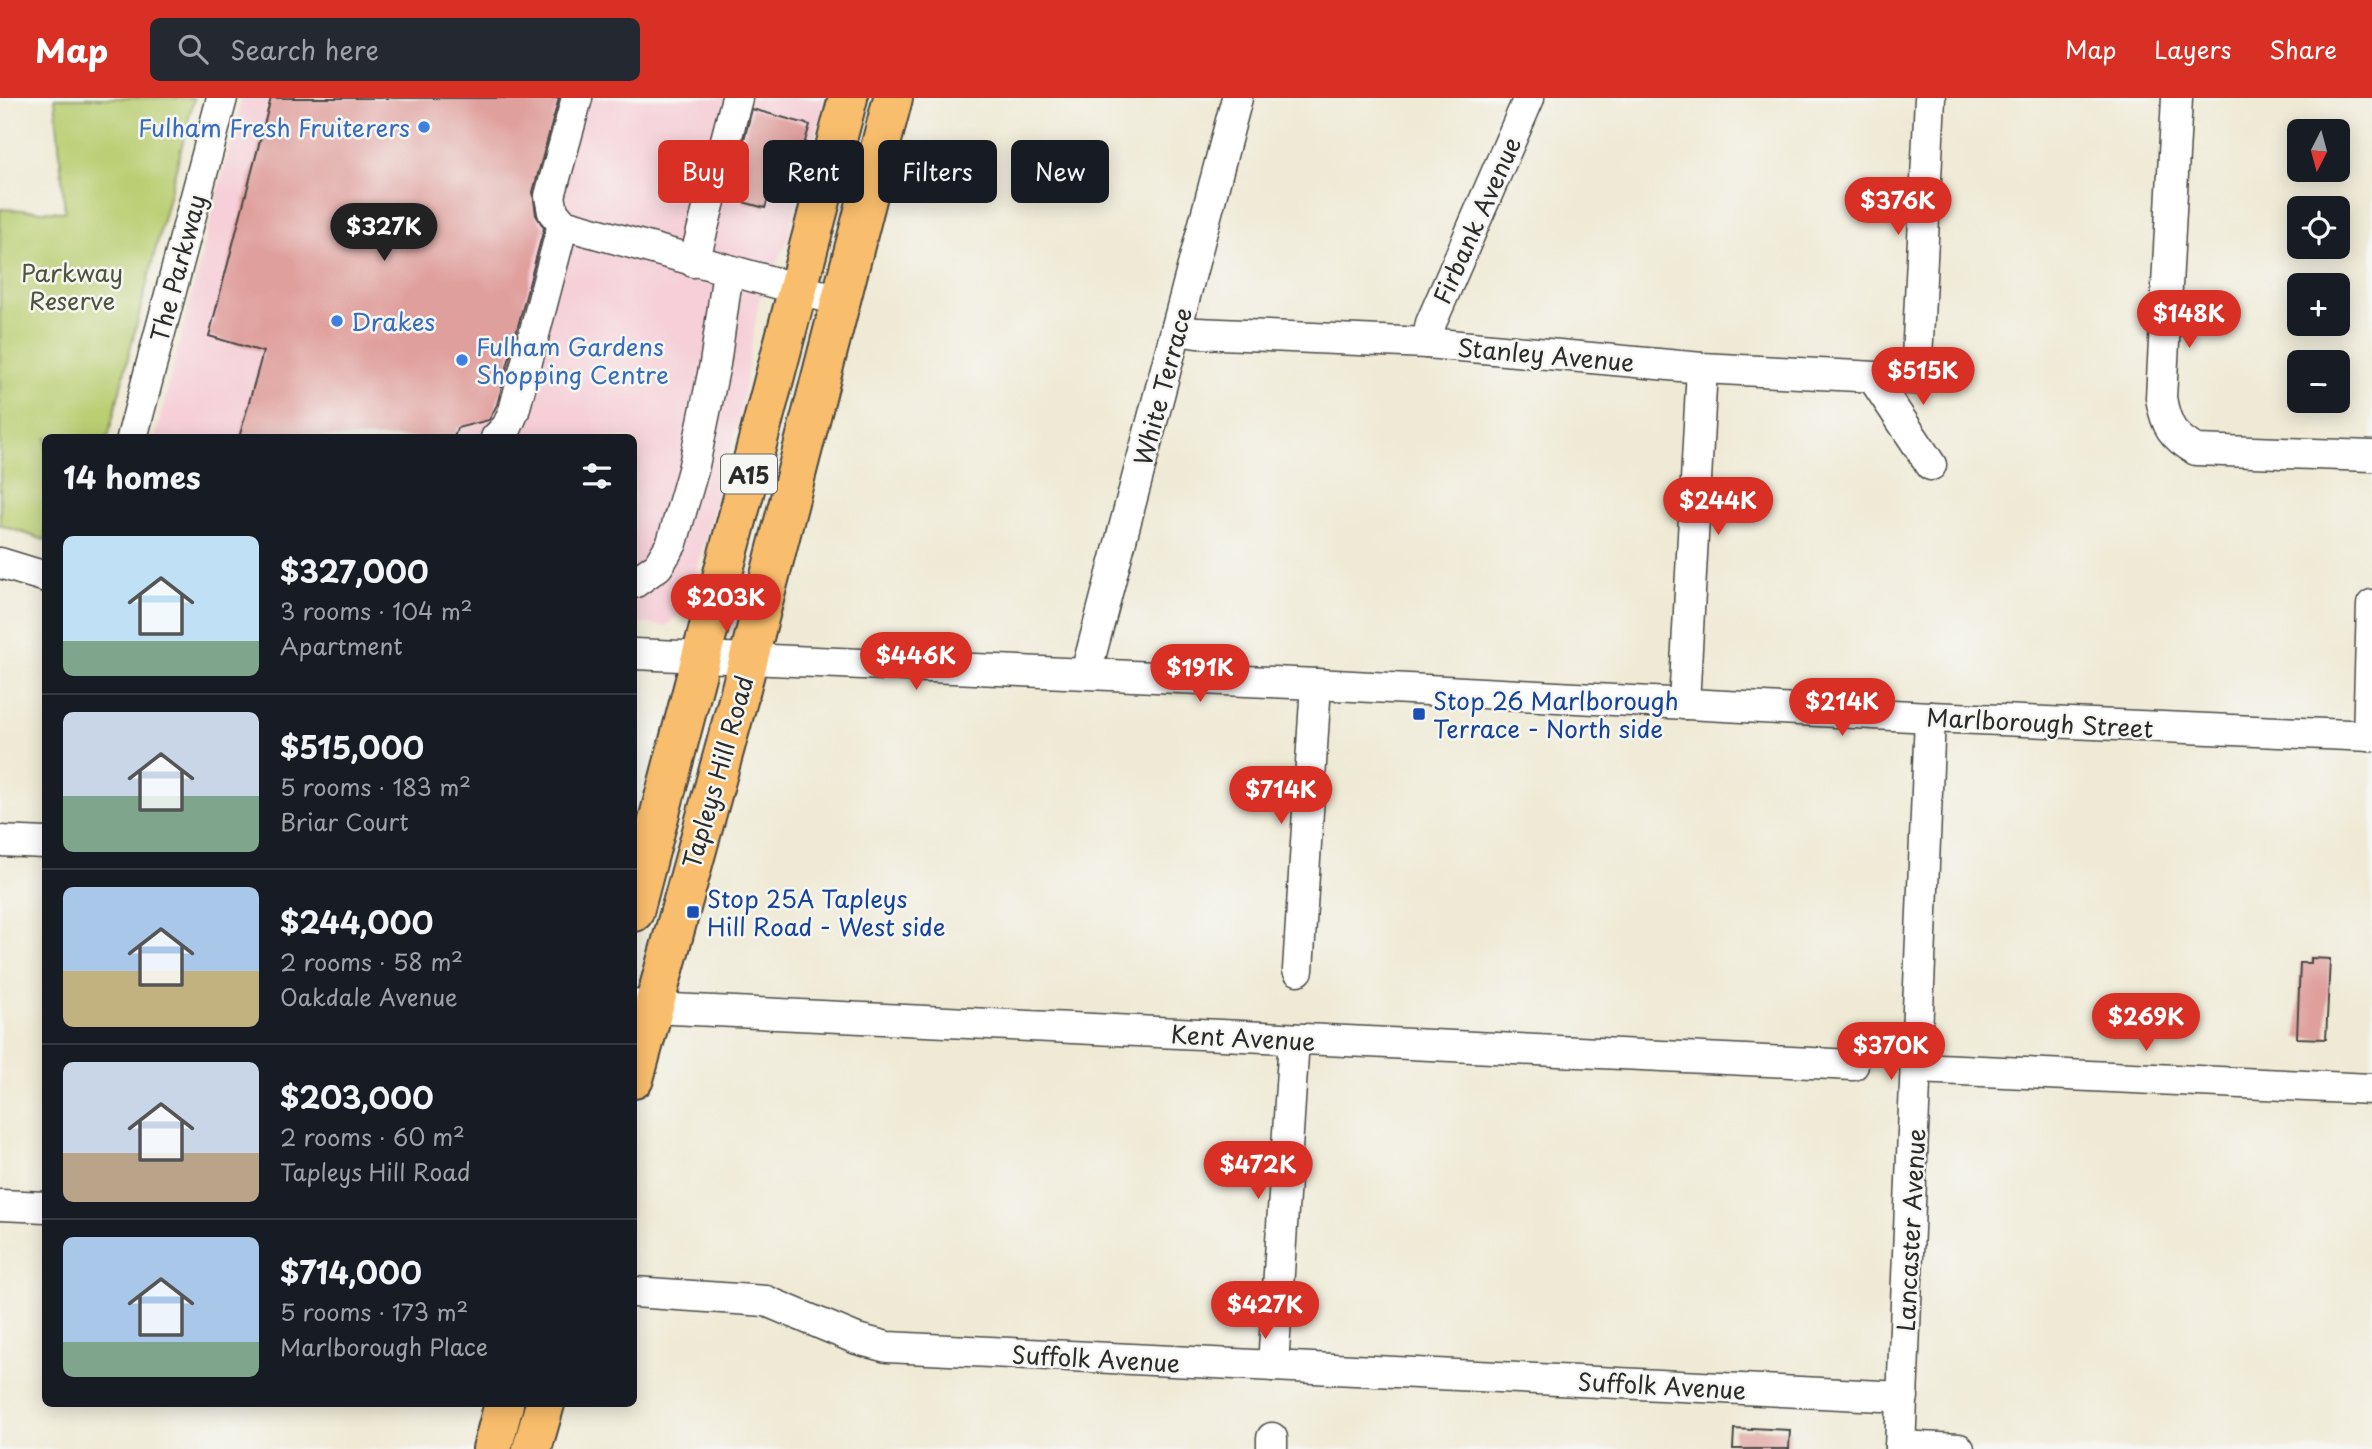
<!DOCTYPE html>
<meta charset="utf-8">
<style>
body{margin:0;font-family:"Playpen Sans",sans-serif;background:#242831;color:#f1f3f6;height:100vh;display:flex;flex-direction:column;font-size:26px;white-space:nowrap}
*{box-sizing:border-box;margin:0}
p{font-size:23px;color:#9ea1a6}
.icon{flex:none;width:38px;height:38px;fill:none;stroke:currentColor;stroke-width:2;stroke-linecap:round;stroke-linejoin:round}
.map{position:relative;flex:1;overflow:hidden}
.details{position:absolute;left:42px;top:336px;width:595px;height:973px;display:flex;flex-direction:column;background:#171b24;border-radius:10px;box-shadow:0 4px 18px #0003}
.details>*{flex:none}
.banner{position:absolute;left:658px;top:42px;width:665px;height:63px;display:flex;gap:14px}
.needle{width:46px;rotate:186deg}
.tools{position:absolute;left:2287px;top:21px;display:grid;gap:14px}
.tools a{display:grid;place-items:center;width:63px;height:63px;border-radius:10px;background:#171b24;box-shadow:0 4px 18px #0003;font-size:35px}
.price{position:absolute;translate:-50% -60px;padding:0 16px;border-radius:24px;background:#d93025;color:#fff;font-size:23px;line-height:46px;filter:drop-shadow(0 2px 4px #0008)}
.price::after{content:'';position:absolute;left:50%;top:42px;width:21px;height:16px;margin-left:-10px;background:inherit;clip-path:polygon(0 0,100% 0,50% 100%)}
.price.on{background:#222;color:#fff}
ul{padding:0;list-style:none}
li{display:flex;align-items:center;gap:21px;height:175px;padding:0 21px}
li+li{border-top:2px solid #363941}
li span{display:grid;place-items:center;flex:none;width:196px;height:140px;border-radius:10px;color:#555}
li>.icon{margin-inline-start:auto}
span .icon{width:84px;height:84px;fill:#fffc;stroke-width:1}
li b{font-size:30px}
h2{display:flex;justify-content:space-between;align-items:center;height:84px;padding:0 21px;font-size:30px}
.tag{padding:0 24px;border-radius:10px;background:#171b24;box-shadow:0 4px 18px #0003;font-size:24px;line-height:63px}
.tag.on{background:#d93025;color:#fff}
header{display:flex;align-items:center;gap:42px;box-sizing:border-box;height:98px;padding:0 35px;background:#d93025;color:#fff}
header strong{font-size:33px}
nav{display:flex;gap:38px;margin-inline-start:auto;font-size:24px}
.search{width:490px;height:63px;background:#242831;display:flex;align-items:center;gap:18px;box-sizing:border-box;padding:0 24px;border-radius:10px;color:#9ea1a6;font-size:26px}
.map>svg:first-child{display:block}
.built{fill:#f6cfd8}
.green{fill:#bace72;stroke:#727c4e;stroke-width:2}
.building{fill:#df9f9c}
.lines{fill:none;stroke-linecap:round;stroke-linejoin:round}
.minor-casing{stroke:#484844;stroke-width:33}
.major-casing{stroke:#484844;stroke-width:42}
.minor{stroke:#fff;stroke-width:30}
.major{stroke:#f9be6d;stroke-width:38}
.shop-dot{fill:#3f7fe0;stroke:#f6f6f2;stroke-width:2.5}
.transit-dot{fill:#1a4fb4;stroke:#f6f6f2;stroke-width:2.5}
.labels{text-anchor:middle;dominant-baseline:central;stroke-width:5;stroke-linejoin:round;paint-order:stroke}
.shield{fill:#f6f6f2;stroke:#686867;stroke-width:2}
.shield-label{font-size:23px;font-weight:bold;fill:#2b2b2b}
.shop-label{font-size:24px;fill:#366cbe;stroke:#f6f6f2;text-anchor:start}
.street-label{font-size:24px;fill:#2b2b2b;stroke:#f6f6f2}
.park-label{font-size:24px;fill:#4f543d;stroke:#f6f6f2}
.transit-label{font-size:24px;fill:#164399;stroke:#f6f6f2;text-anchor:start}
</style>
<header>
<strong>Map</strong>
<div class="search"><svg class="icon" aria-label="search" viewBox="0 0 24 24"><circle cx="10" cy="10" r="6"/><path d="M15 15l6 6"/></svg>Search here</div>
<nav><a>Map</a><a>Layers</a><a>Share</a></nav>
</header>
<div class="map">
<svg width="2372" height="1351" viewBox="0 0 2372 1351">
<rect width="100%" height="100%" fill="#f6f6f2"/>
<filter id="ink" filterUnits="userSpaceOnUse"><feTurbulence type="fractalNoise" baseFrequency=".0143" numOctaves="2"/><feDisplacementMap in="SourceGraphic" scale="14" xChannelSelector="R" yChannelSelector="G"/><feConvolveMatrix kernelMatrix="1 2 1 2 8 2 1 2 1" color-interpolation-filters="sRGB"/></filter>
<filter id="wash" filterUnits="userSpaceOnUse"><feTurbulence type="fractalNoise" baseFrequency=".00686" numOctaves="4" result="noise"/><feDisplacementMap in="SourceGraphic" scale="28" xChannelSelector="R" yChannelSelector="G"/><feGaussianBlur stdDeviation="1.57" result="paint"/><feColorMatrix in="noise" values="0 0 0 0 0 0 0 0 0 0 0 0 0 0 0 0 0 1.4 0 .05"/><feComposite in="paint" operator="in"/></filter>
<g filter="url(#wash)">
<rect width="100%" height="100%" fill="#efead5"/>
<path class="built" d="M242,0H825L787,144L759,202L739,321L687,508L667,528L634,525V340H155Z"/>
<path class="green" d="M55,0H194L108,339L46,340L45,442L0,427V111L65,114Z"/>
<g id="blocks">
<g class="building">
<path d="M271,0H559L533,94L536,117L544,130L497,307L489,322L457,330L454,340H239L263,254L209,238Z"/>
<path d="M752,11L810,27L789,95L771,90L765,110L743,104L747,91L732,87Z"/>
<path d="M2311,860L2330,861L2326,941L2297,940L2300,865H2311Z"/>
<path d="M1752,1330L1790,1332L1789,1351H1733L1734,1331L1752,1332Z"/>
</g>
</g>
</g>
<g filter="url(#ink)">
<use href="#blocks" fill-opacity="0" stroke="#484844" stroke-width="2"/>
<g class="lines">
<g class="minor-casing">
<g id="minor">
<path d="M577,0L550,98L553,114L563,126L841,203"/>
<path d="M2177,0L2161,300C2166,328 2172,338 2196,352L2372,358"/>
<path d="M694,164L737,0"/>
<path d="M1176,232L1197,235L1427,245L1702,270L1916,281L1930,0"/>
<path d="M1427,245L1431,225L1529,0"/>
<path d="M1873,280L1931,367"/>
<path d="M132,340L222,0"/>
<path d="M496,340L507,329L514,313L563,126"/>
<path d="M0,465L46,479"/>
<path d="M634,485L658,468L672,445L693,372L715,266L728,173"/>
<path d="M634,556L1316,586L1930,619L2372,638"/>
<path d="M1086,575L1237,0"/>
<path d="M1684,606L1702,270"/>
<path d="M2368,638L2372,507"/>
<path d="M0,743L46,745"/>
<path d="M1298,872L1316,586"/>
<path d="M634,907L651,910L1853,967"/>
<path d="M1917,970L2372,991"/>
<path d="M0,1107L46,1109"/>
<path d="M634,1194L766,1203L857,1241L887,1249L1903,1299"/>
<path d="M1273,1268L1294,941"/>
<path d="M1900,1348L1959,1351"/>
<path d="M1272,1351V1340"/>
<path d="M1900,1351L1930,619"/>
</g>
</g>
<g class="major-casing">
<g id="major">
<path d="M634,814L848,0"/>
<path d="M634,981L738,602L893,0"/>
<path d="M492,1351L504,1306"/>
<path d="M532,1351L545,1306"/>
</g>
</g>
<use href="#minor" class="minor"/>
<use href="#major" class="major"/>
</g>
</g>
<g class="shop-dot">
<circle cx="424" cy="29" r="7"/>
<circle cx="337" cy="223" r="7"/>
<circle cx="462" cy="262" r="7"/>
</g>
<g class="transit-dot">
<rect x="1412" y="609" width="14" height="14" rx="3.5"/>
<rect x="686" y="807" width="14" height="14" rx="3.5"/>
</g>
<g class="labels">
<rect class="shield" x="721" y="356.5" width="56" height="39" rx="5"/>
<g class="shield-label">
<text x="749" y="376">A15</text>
</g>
<g class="shop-label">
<text x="410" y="29" text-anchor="end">Fulham Fresh Fruiterers</text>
<text x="351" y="223">Drakes</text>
<text x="476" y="248">Fulham Gardens<tspan x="476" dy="28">Shopping Centre</tspan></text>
</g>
<g class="street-label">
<text transform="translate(1476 122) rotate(-66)">Firbank Avenue</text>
<text transform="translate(177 170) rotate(-75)">The Parkway</text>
<text transform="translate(1546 256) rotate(5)">Stanley Avenue</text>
<text transform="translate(1162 288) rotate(-75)">White Terrace</text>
<text transform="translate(2040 624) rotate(3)">Marlborough Street</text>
<text transform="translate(717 674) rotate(-74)">Tapleys Hill Road</text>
<text transform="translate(1243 939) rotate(3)">Kent Avenue</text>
<text transform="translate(1910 1132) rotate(-87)">Lancaster Avenue</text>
<text transform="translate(1096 1260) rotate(3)">Suffolk Avenue</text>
<text transform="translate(1662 1287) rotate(3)">Suffolk Avenue</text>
</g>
<g class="park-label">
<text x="72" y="174">Parkway<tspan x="72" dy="28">Reserve</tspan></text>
</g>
<g class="transit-label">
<text x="1433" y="602">Stop 26 Marlborough<tspan x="1433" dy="28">Terrace - North side</tspan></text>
<text x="707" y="800">Stop 25A Tapleys<tspan x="707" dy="28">Hill Road - West side</tspan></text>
</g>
</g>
</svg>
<div class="tools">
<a><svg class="needle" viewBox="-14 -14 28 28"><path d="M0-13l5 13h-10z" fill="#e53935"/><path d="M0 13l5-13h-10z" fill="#9ea1a6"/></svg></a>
<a><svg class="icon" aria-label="locate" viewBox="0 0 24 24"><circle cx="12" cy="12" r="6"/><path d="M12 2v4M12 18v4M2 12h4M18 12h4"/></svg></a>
<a>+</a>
<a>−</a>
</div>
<b class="price" style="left:1898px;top:139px">$376K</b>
<b class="price on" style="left:384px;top:165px">$327K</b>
<b class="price" style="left:2189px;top:252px">$148K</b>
<b class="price" style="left:1923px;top:309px">$515K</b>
<b class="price" style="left:1718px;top:439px">$244K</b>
<b class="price" style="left:726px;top:536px">$203K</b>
<b class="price" style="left:916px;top:594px">$446K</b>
<b class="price" style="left:1200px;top:606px">$191K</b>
<b class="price" style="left:1842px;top:640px">$214K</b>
<b class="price" style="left:1281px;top:728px">$714K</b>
<b class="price" style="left:2146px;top:955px">$269K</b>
<b class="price" style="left:1891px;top:984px">$370K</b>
<b class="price" style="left:1258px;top:1103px">$472K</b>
<b class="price" style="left:1265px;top:1243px">$427K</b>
<div class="banner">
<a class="tag on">Buy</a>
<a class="tag">Rent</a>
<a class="tag">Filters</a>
<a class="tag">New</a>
</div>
<section class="details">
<h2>14 homes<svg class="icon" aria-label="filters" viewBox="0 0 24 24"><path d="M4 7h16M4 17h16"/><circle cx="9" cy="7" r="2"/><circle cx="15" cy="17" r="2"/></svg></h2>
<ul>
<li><span style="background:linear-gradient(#bfe0f5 75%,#7fa58c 0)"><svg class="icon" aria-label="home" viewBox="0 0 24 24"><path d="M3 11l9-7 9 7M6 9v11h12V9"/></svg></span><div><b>$327,000</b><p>3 rooms · 104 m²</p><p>Apartment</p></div></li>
<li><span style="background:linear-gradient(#c9d6e8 60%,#7fa58c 0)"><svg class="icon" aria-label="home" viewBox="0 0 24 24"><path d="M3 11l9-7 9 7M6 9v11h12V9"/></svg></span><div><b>$515,000</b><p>5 rooms · 183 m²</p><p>Briar Court</p></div></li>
<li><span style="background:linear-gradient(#a9c7e8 60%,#c2b280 0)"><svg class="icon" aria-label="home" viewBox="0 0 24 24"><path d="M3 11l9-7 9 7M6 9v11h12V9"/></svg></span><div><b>$244,000</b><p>2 rooms · 58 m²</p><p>Oakdale Avenue</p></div></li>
<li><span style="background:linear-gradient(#c9d6e8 65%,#b9a48a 0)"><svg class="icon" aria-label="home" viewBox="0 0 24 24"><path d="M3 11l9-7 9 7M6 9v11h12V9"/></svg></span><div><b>$203,000</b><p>2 rooms · 60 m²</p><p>Tapleys Hill Road</p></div></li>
<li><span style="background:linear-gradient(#a9c7e8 75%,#7fa58c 0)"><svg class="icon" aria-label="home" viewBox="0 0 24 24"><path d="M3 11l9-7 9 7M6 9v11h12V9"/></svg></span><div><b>$714,000</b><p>5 rooms · 173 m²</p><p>Marlborough Place</p></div></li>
</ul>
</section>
</div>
